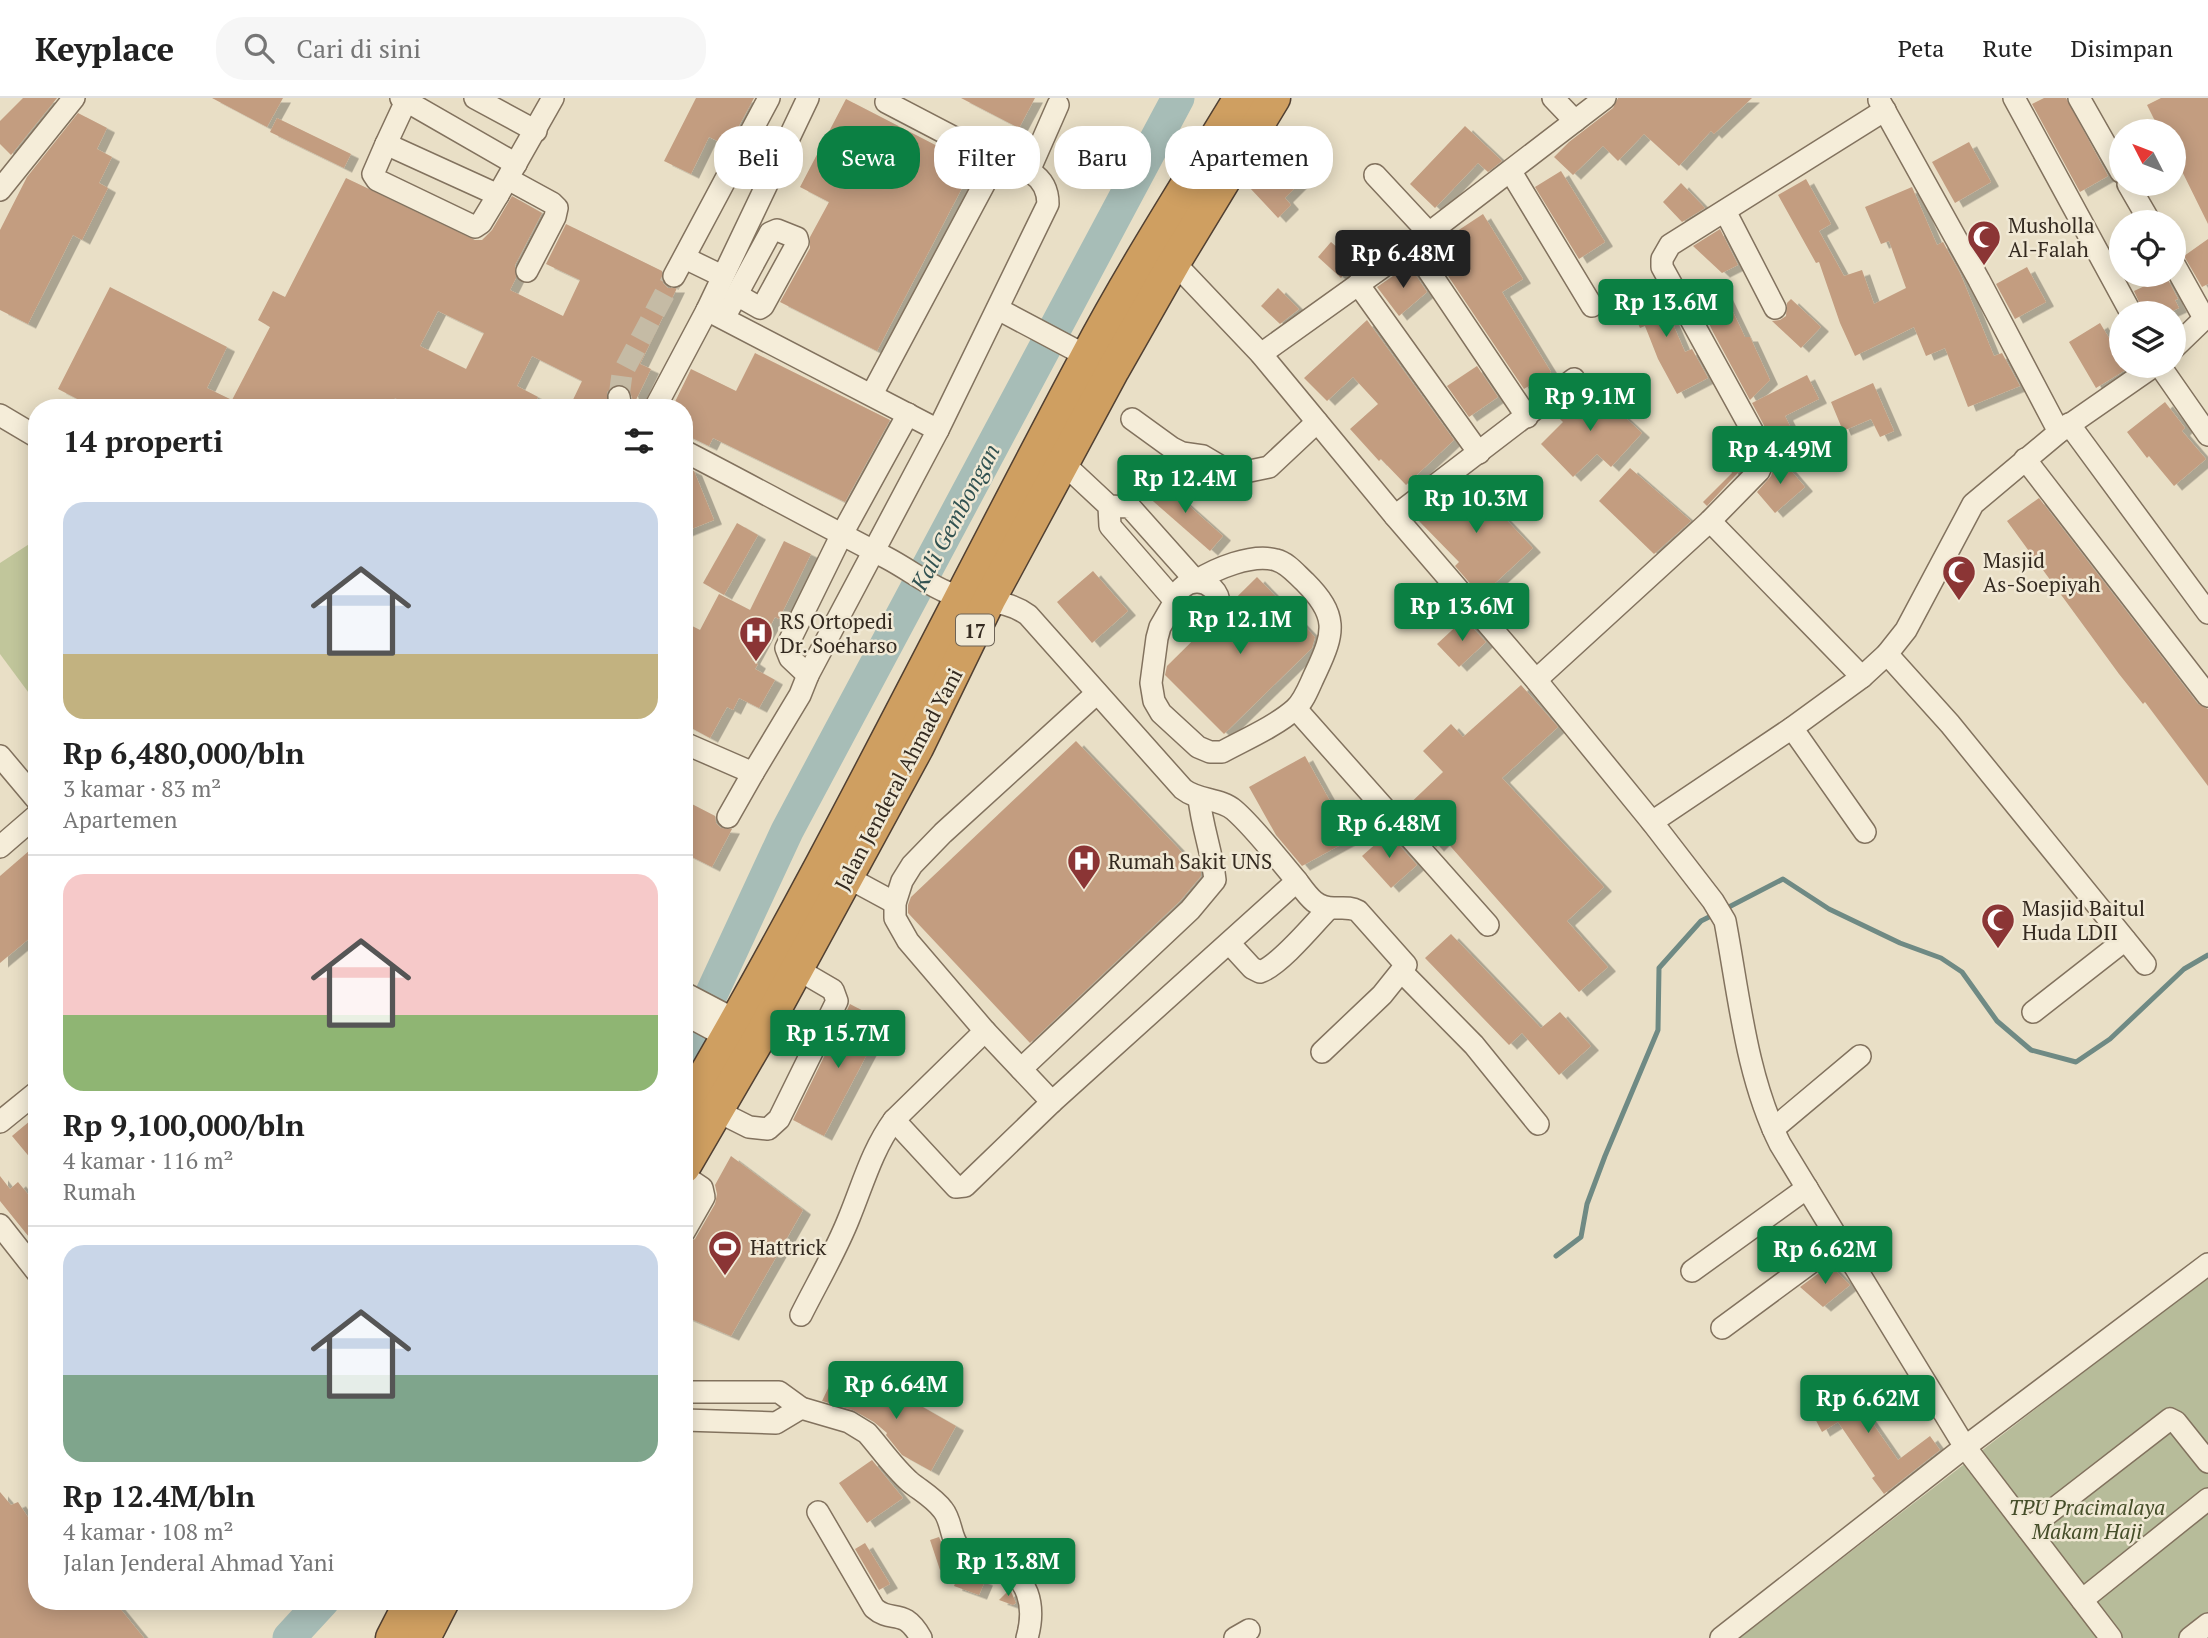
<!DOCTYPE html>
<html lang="id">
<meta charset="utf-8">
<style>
body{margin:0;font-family:"PT Serif",serif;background:#f6f6f6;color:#222;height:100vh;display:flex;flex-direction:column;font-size:26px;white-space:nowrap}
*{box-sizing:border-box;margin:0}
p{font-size:23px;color:#767676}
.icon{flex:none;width:38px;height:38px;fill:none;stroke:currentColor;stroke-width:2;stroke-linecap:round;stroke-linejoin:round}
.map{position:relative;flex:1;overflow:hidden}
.drawer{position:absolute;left:28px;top:301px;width:665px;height:1211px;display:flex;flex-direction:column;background:#fff;border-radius:28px;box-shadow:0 4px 18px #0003}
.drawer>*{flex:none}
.banner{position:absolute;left:714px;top:28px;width:665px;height:63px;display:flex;gap:14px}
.needle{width:46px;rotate:312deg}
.fabs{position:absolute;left:2109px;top:21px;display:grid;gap:14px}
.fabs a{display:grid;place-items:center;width:77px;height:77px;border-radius:50%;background:#fff;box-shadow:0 4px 18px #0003;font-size:35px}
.price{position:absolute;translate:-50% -60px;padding:0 16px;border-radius:7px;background:#0b8043;color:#fff;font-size:23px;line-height:46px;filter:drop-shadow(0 2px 4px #0008)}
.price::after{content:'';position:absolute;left:50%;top:42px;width:21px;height:16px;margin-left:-10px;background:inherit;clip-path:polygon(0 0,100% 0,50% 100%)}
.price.current{background:#222;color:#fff}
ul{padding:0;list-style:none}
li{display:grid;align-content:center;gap:14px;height:371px;padding:0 35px}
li+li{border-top:2px solid #e0e0e0}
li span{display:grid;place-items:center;height:217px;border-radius:21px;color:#555}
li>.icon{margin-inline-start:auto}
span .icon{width:126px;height:126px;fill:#fffc;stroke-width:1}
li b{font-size:30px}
h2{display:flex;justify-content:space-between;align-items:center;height:84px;padding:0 35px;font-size:30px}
.chip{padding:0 24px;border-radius:28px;background:#fff;box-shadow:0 4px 18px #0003;font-size:24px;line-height:63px}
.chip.current{background:#0b8043;color:#fff}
header{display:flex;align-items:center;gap:42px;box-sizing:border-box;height:98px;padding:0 35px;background:#fff;border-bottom:2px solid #e0e0e0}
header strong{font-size:33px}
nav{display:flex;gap:38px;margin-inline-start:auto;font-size:24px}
.search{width:490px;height:63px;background:#f6f6f6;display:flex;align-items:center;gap:18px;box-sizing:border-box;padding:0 24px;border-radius:28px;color:#767676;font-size:26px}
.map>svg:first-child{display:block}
.green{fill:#c1c69b}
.cemetery{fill:#b7bc9a}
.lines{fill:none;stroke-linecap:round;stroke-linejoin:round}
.stream{stroke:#6f8a84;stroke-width:5}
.river{stroke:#a7bdb7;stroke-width:33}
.building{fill:#c39d80;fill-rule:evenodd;filter:url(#shadow)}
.minor-tunnel{stroke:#c5bba5;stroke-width:21;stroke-dasharray:21 10;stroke-linecap:butt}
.minor-casing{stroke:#82725e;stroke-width:24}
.highway-casing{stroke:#514032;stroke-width:35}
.minor{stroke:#f5edd9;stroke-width:21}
.highway{stroke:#cf9f61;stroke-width:32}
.labels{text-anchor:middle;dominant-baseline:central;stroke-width:5;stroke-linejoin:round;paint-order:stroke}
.shield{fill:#f1e9d5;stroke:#6d6356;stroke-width:2}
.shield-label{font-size:19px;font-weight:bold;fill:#342a20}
.poi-label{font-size:21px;fill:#342a20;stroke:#f1e9d5;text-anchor:start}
.street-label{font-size:21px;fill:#342a20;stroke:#f1e9d5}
.park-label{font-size:21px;font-style:italic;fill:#454e29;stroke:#f1e9d5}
.water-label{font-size:23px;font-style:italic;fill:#315251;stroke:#f1e9d5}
</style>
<header>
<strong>Keyplace</strong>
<div class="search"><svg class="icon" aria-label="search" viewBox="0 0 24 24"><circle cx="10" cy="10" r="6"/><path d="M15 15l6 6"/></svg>Cari di sini</div>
<nav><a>Peta</a><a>Rute</a><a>Disimpan</a></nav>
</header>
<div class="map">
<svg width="2208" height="1540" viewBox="0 0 2208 1540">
<defs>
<filter id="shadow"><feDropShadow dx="8" dy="4.5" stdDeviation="0" flood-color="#0004"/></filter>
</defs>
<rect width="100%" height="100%" fill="#e9dfc6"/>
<path class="green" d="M37,441V606L0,556V465Z"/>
<path class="cemetery" d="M2208,1178V1540H1739Z"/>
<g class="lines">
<g class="stream">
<path d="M1725,811L1783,781L1829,811L1900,845L1941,860L1962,874L1997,923L2031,952L2076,964L2110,941L2184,871L2208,857"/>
<path d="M1556,1158L1581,1139L1587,1106L1605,1058L1658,932L1659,870L1701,823L1713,817"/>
</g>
<g class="river">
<path d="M684,955L787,733L1178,0"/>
<path d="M289,1540L323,1503"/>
</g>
</g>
<g class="building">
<path d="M23,0H57L11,57L0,46V23Z"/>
<path d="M212,0H283L267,29Z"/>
<path d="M696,0H754L728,48L709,39L691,76L664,63Z"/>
<path d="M961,0H1035L1019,30Z"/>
<path d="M1618,0H1752L1714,36L1711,33L1679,68L1644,36L1618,63L1603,48L1573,77L1554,59L1569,44L1613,10Z"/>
<path d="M2044,0H2066L2108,78L2080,94L2032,6Z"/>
<path d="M2161,0H2208V126L2174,57V33H2160L2147,7Z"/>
<path d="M846,1L974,67L877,253L780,204L810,150V139L829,104L800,89Z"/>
<path d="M78,15L107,30L97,51L112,59L99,85L108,90L82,142L73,137L28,226L0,212V132L27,79Z"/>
<path d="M277,20L351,56L344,70L270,34Z"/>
<path d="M1465,28L1502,63L1488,74L1478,65L1435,110L1410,86Z"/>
<path d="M1296,44L1319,66L1285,100L1291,107L1278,120L1249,89L1261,76L1263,78Z"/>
<path d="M1969,44L1991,84L1955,105L1932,64Z"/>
<path d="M1561,73L1605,144L1579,161L1535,89Z"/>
<path d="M346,80L475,142H482L492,132L512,98L542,115L515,167L516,180L510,192L563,218L580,182L546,166L566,126L662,173L663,185L668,190H677L640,266L651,271L634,306L629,291L624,287L617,286L607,294L608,310H569L582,283L532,258L517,288L538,299L532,310H414L395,300L390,310H95L58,291L110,189L227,249L207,290L232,302L270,229L258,222L273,193L285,199ZM438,213L484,235L466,271L420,248Z"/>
<path d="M1806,81L1831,126L1819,133L1844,178L1862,172L1874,206L1906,190L1889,143L1881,146L1865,109L1912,89L1937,147L1943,144L1960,175L1994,258L2002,255L2020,288L1968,309L1945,250L1926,258L1914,229L1855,258L1840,225L1819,164L1816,165L1778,97Z"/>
<path d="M1681,85L1705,110L1682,124L1663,104Z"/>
<path d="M1483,116L1523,181L1502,194L1551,274L1524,291L1430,151Z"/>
<path d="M1720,131L1738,167L1722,175L1693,148Z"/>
<path d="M2208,141V186L2202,189L2184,158Z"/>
<path d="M1331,144L1354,164L1341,180L1318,159Z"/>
<path d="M1409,167L1427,194L1399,218L1377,189Z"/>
<path d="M2027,169L2046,204L2015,221L1996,186Z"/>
<path d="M2166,178L2178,201L2175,202L2179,210L2168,215H2144L2134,193Z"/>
<path d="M1656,185L1672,215L1669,217L1685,254L1692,251L1708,280L1677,296L1658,261L1645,228L1640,230L1626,199Z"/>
<path d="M1720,187L1745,239H1750L1770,282L1750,302L1713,234L1696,198Z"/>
<path d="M1278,190L1299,211L1280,226L1261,208Z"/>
<path d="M1791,201L1821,229L1801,250L1772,223L1780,222L1786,218L1787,205Z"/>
<path d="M1367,222L1454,342L1406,387L1381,361L1379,363L1350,331L1378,306L1353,279L1327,303L1304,280Z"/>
<path d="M2100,225L2121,260V268H2125L2127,271L2096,290L2069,244Z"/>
<path d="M755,255L890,322L845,404L713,340L709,348L684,336V310H672L691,271L736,293Z"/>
<path d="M1477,268L1498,299L1469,319L1447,288Z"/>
<path d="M1807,277L1819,301L1785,318L1794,336L1774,346L1752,305Z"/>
<path d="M1873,285L1894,333L1880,339L1871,321L1843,333L1831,304Z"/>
<path d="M1589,286L1642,335L1611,369L1597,356L1573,379L1541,346L1563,324L1558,319Z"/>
<path d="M2165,304L2185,330L2182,333L2206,361L2174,388L2149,358L2147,360L2127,334Z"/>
<path d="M1738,334L1749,355L1748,364L1707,408L1703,404L1732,375L1717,346Z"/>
<path d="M1776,355L1805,389L1775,415L1757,394L1771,378L1775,366Z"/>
<path d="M684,368L694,373L714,422L684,434Z"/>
<path d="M1630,370L1691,423L1654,456L1599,403Z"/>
<path d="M1469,378L1501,410L1498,413L1533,450L1481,498L1455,468L1459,464L1417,421Z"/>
<path d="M1160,382L1223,438L1210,453L1146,397Z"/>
<path d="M2039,400L2198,606L2208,611V688L2145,604L2143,606L2119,576L2007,423Z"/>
<path d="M737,425L758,437L724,497L703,485Z"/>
<path d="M784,443L811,456L779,521L775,519L752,562L758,566L755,571L775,582L759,610L739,600L733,612L727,609L710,640L684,626V524L700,532L719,496L750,512Z"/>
<path d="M1093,473L1128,513L1092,545L1057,504Z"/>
<path d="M1257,479L1315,539L1312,550L1224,636L1165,577L1167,568Z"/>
<path d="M1464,521L1486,544L1459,569L1437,546Z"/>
<path d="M1521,587L1558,629L1502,680L1604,789L1567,823L1608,869L1579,894L1444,741L1436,749L1403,712L1443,674L1423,653L1451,626L1463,639Z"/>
<path d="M1076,643L1201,774V778L1180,803L1030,945L908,815V807L911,799Z"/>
<path d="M1305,658L1351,741L1302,768L1276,737L1249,689Z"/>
<path d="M684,702L715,718L716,725L721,730L732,731L712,769L684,755Z"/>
<path d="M1388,735L1417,767L1391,790L1362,758Z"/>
<path d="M37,746V834L0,865V778Z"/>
<path d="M1451,836L1541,930L1560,914L1591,948L1559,977L1522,935L1509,947L1425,860Z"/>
<path d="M850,906L884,924L824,1038L793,1022Z"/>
<path d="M37,1017V1068L12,1038Z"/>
<path d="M731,1058L803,1112L731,1238L684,1218V1147L695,1141L715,1106L717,1096L715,1087Z"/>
<path d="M0,1078L10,1091L18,1084L37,1107V1149L0,1103Z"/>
<path d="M1830,1167L1850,1187L1823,1209L1800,1189Z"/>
<path d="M835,1276L902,1307L907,1300L956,1328L931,1373L902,1357L886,1337L887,1335L874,1324L853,1312L822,1303Z"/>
<path d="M1847,1277L1866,1308L1862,1310L1898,1362L1930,1338L1940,1352L1884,1396L1872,1380L1875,1378L1838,1324L1822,1334L1810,1311L1822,1303L1819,1293Z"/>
<path d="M872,1362L903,1400L867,1425L839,1385Z"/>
<path d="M0,1394L11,1407L18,1404L37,1433V1503H114L144,1540H0Z"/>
<path d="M939,1439L946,1454L958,1466L940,1472L930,1442Z"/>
<path d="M865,1445L890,1486L879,1492L855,1451Z"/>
<path d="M960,1473L985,1483L979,1497L954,1488Z"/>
<path d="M1010,1491L1016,1505L1013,1507L999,1502Z"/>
</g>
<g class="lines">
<path class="minor-tunnel" d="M619,299L622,276L674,178"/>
<g class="minor-casing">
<g id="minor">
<path d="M401,0L516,66"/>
<path d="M475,0L536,33"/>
<path d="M1553,0L1575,23"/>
<path d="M2014,0L2131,215"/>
<path d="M2079,0L2121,74"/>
<path d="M1879,2L1979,182L2059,334"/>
<path d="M406,3L386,46L498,97L553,0"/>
<path d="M386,46L373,76L377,82L475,129L481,125L498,97"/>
<path d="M1029,73L1058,7"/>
<path d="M1511,74L1592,208"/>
<path d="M1375,77L1429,135"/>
<path d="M508,81L552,105L557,110L555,119L527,173"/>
<path d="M2128,86L2150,124"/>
<path d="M0,92L74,0"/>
<path d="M1725,113L1775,210"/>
<path d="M1412,148L1527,319"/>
<path d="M1167,157L1261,256L1395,418L1536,582L1652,724L1713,803L1725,823C1739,897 1746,978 1780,1046L1965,1349L2111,1540"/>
<path d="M685,160L722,178"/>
<path d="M2174,166L2204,220"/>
<path d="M674,178L769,0"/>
<path d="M1358,186L1479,355"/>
<path d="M998,211L1098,264"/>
<path d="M724,220L770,135L777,132L797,140L798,144L763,208L760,210L737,197"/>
<path d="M2174,250L2208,217"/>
<path d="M1261,256L1412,148L1605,0"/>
<path d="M2160,268L2208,337"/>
<path d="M872,296L997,62L886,4"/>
<path d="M619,299L621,310"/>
<path d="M655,310L707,212L808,0"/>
<path d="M0,317L37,339"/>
<path d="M1132,321L1172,350L1182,355L1203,358L1225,371L1240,375L1269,369L1317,324"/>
<path d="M2069,326L2208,515"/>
<path d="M938,332L1048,106C1048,75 1021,68 997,62"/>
<path d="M684,353C752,388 819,425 887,460C906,470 923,483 942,492C969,506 1003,498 1028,517L1183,691C1198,703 1220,700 1234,712C1254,729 1279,762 1297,783L1052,1004L965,1088L956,1089L894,1022"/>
<path d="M2025,361L2208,598"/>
<path d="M1064,366L1109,408L1130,409L1196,483C1215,471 1252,455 1276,462C1288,465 1296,476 1305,484C1338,517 1335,534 1316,574C1310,586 1305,602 1295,611C1276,628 1244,642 1222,654H1210L1198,649L1161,615L1154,603L1151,585L1157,540L1160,529L1175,503L1110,428L1109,408"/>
<path d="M1395,418L1574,281"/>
<path d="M1710,423L1862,579"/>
<circle cx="1197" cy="506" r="22"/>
<path d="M1887,556L1950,626L2145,866"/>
<path d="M808,577L790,560L786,550L842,436L908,316"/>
<path d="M1536,582L1710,423L1759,373C1764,363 1764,357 1760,347L1662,169V161L1670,147L1885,12"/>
<path d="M1296,611L1488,827"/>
<path d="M1792,630L1865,734"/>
<path d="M684,645L753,675L800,597L808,577L938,332L707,212"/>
<path d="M0,658L37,702"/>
<path d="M728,719L753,675"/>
<path d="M1652,724L1792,630L1862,579L1887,556L1906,532L1973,406L2059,334L2154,268"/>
<path d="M0,749L37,717"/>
<path d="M847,779L895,805"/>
<path d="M1297,783C1308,798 1316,811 1336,810C1344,810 1351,809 1358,813L1406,867L1382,897L1322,954"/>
<path d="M1230,846L1252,870L1260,874C1279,868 1313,827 1328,811"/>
<path d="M1402,874L1474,947L1538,1026"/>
<path d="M684,895L747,928"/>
<path d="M2033,914L2125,842"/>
<path d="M684,916L738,945"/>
<path d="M1021,971L1190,812L1215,782C1212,754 1202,729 1199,700"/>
<path d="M1052,1004L985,933L908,843L895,820V805L902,783L912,767L943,735L1097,595"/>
<path d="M717,1013L749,1029L768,1031L779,1021L837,903L833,892L797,871"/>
<path d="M0,1024L37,994"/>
<path d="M1773,1031L1860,958"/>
<path d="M684,1078L702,1090L704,1099L684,1134"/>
<path d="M0,1127L37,1174"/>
<path d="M1692,1173L1807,1090"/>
<path d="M801,1217C817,1185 836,1153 849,1120C863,1086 872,1052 894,1022L985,933"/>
<path d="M1722,1230L1840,1143"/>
<path d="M684,1294H779L801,1310L849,1324L867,1335C881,1351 894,1370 910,1384C921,1393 934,1400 943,1412C952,1423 950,1440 960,1451C969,1460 984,1462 995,1465C1029,1477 1036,1508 1027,1540"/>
<path d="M684,1322L776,1325L801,1310"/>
<path d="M818,1414L874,1510C892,1526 903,1508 921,1540"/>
<path d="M2028,1431L2170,1321L2176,1324L2208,1364"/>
<path d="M2082,1502L2208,1401"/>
<path d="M1235,1540L1249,1532"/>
<path d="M1721,1540L1965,1349L2208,1166"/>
<path d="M2190,1540L2208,1526"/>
</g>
</g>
<g class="highway-casing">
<g id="highway">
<path d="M684,1013C828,768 952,511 1086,260C1133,171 1188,86 1240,0"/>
<path d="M684,1069L762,935L917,650L989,502L1113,272L1175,163L1274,0"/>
<path d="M392,1540L411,1503"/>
<path d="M424,1540L443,1503"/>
</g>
</g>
<use href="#minor" class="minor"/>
<use href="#highway" class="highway"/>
</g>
<defs>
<g id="mosque-pin" transform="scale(1.75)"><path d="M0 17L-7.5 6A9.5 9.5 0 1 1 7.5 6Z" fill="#8b3535" stroke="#f1e9d5"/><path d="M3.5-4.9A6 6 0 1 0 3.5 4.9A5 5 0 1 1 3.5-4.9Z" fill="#fff"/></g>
<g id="hospital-pin" transform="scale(1.75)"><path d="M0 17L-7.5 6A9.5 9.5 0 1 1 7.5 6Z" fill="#8b3535" stroke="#f1e9d5"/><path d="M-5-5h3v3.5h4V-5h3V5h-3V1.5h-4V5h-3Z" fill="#fff"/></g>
<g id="stadium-pin" transform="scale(1.75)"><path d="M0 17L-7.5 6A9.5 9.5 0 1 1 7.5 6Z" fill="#8b3535" stroke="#f1e9d5"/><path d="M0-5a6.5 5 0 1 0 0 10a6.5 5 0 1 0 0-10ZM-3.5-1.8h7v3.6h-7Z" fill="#fff"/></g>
</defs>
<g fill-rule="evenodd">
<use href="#mosque-pin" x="1984" y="139"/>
<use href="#mosque-pin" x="1959" y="474"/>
<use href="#hospital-pin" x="756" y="535"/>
<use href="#hospital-pin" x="1084" y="763"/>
<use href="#mosque-pin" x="1998" y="822"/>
<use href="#stadium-pin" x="725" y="1149"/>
</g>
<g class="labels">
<rect class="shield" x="956" y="516.5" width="38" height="31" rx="5"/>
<g class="shield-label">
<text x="975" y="532">17</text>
</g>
<g class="poi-label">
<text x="2008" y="127">Musholla<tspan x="2008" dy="24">Al-Falah</tspan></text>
<text x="1983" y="462">Masjid<tspan x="1983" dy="24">As-Soepiyah</tspan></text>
<text x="780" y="523">RS Ortopedi<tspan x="780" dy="24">Dr. Soeharso</tspan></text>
<text x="1108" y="763">Rumah Sakit UNS</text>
<text x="2022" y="810">Masjid Baitul<tspan x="2022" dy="24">Huda LDII</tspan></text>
<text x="750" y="1149">Hattrick</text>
</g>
<g class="street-label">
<text transform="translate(898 681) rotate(-62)">Jalan Jenderal Ahmad Yani</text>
</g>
<g class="park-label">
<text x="2087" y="1409">TPU Pracimalaya<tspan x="2087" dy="24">Makam Haji</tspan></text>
</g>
<g class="water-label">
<text transform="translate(955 419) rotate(-62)">Kali Gembongan</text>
</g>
</g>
</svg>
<div class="fabs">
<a><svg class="needle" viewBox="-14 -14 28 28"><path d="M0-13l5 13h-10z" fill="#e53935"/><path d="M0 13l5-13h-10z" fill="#767676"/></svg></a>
<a><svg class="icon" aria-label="locate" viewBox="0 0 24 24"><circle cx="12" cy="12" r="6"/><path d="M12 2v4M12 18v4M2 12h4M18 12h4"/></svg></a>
<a><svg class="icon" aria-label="layers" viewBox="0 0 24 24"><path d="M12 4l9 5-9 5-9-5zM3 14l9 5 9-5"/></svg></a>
</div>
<b class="price current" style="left:1403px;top:192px">Rp 6.48M</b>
<b class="price" style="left:1666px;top:241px">Rp 13.6M</b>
<b class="price" style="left:1590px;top:335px">Rp 9.1M</b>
<b class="price" style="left:1780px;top:388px">Rp 4.49M</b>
<b class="price" style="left:1185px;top:417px">Rp 12.4M</b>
<b class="price" style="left:1476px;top:437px">Rp 10.3M</b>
<b class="price" style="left:1462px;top:545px">Rp 13.6M</b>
<b class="price" style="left:1240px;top:558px">Rp 12.1M</b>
<b class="price" style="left:1389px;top:762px">Rp 6.48M</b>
<b class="price" style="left:838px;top:972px">Rp 15.7M</b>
<b class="price" style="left:1825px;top:1188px">Rp 6.62M</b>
<b class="price" style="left:896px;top:1323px">Rp 6.64M</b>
<b class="price" style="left:1868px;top:1337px">Rp 6.62M</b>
<b class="price" style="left:1008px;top:1500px">Rp 13.8M</b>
<div class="banner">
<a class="chip">Beli</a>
<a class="chip current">Sewa</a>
<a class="chip">Filter</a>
<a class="chip">Baru</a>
<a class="chip">Apartemen</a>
</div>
<section class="drawer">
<h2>14 properti<svg class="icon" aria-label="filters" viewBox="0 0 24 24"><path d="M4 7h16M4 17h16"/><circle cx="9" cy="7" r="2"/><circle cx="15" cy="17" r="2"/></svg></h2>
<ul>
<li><span style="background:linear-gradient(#c9d6e8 70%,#c2b280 0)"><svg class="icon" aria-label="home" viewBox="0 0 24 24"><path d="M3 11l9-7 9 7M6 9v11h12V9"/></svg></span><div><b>Rp 6,480,000/bln</b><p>3 kamar · 83 m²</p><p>Apartemen</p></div></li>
<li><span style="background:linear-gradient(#f6c9c9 65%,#8fb573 0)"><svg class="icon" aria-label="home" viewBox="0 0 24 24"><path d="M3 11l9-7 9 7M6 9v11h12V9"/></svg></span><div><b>Rp 9,100,000/bln</b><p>4 kamar · 116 m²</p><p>Rumah</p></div></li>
<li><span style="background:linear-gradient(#c9d6e8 60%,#7fa58c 0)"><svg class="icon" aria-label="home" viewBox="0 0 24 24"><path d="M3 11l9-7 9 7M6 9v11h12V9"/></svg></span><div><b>Rp 12.4M/bln</b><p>4 kamar · 108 m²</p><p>Jalan Jenderal Ahmad Yani</p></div></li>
</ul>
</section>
</div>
